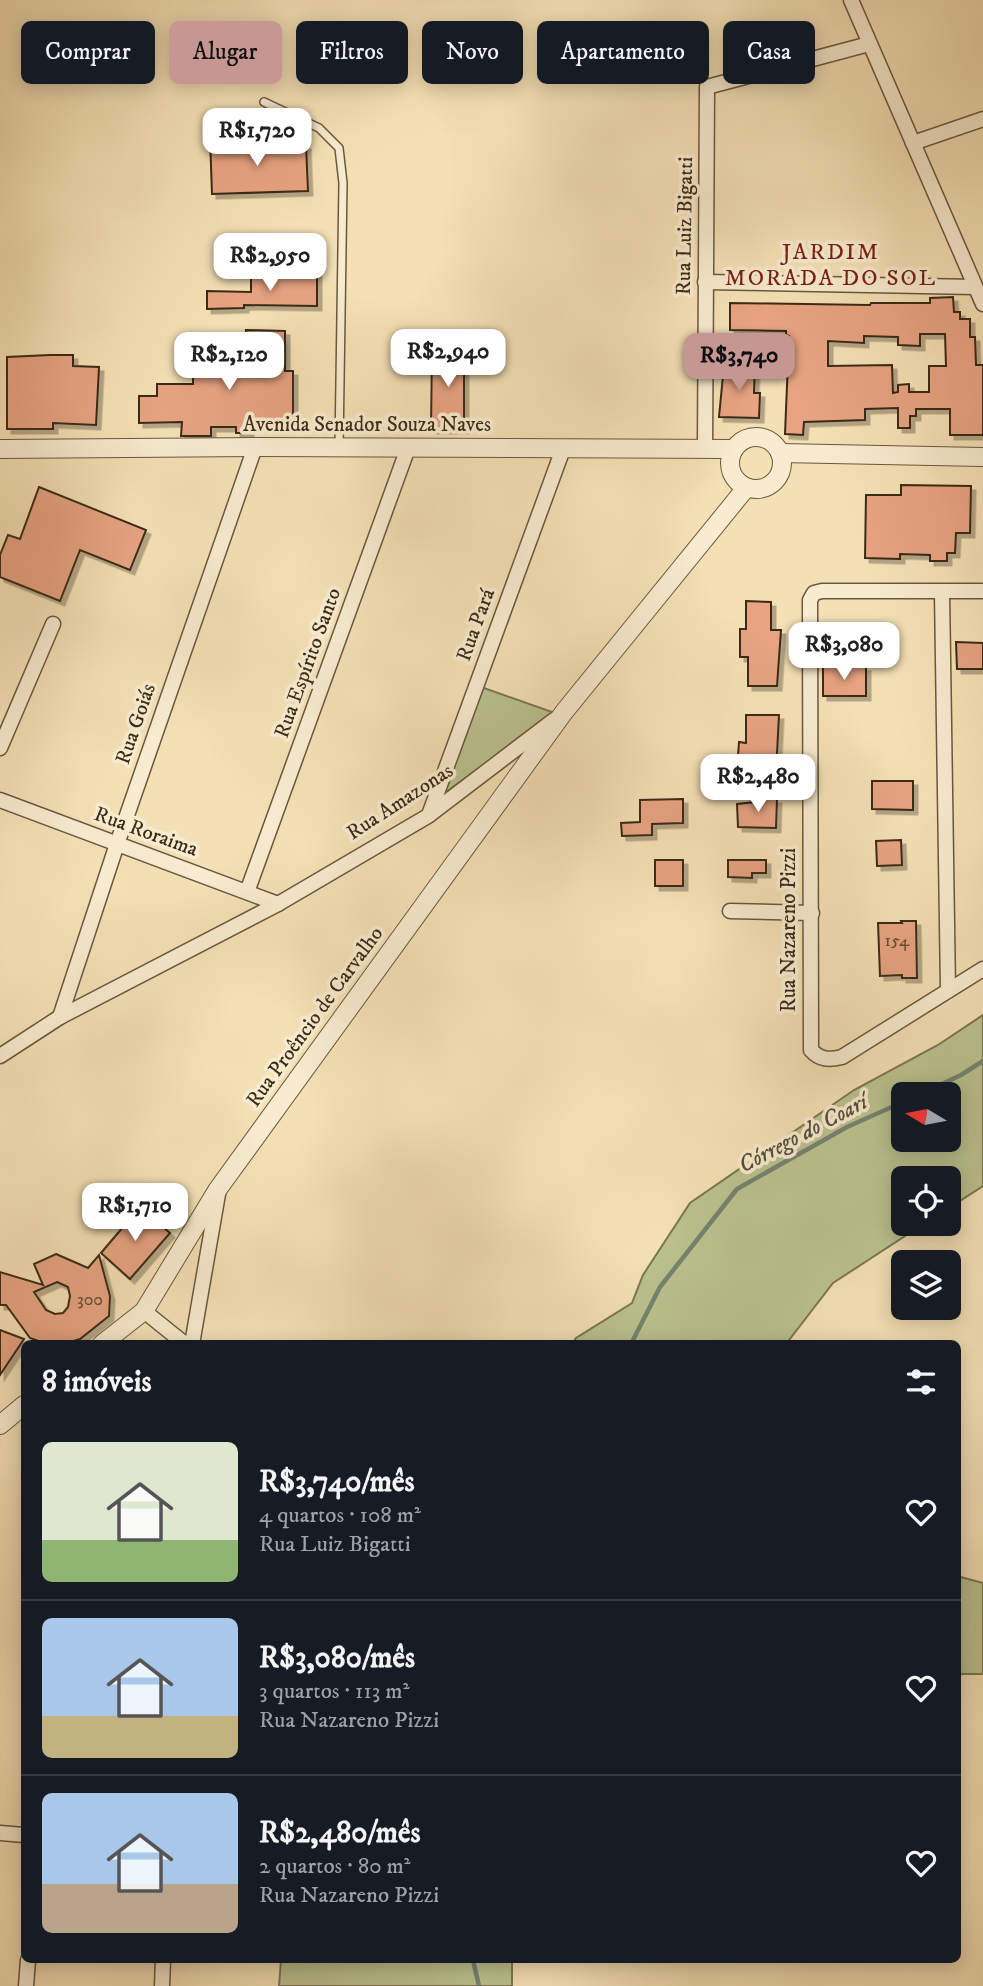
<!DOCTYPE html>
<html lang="pt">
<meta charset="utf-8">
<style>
body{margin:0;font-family:"IM FELL DW Pica",serif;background:#242831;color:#f1f3f6;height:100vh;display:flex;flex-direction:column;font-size:26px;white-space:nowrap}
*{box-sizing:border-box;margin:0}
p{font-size:23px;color:#9ea1a6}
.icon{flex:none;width:38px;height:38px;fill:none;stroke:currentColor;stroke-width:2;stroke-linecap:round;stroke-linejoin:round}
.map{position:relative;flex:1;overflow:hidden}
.panel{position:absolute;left:21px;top:1340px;width:940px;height:623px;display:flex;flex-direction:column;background:#171b24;border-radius:10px;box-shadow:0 4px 18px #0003}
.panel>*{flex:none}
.guide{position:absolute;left:21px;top:21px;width:942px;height:63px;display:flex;gap:14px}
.needle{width:46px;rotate:280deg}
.buttons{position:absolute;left:891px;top:1082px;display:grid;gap:14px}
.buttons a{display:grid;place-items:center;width:70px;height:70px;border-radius:10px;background:#171b24;box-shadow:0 4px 18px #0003;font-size:35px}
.price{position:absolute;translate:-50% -60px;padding:0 16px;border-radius:14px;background:#fff;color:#222;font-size:23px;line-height:46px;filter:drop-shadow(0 2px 4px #0008)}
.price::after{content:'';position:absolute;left:50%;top:42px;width:21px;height:16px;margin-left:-10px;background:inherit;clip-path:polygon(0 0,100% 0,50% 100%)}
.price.on{background:#c59692;color:#111}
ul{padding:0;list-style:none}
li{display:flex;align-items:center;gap:21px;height:175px;padding:0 21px}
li+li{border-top:2px solid #363941}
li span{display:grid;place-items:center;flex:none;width:196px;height:140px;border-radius:10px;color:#555}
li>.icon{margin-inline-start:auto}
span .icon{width:84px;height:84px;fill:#fffc;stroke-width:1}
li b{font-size:30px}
h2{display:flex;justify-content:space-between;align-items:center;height:84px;padding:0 21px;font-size:30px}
.chip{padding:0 24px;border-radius:10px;background:#171b24;box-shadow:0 4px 18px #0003;font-size:24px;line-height:63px}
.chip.on{background:#c59692;color:#111}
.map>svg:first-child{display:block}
.green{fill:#bac28e;stroke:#7a7652;stroke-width:2;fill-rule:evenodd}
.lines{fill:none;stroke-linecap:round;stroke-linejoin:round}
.stream{stroke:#758371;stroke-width:4.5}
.building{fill:#e7a382;stroke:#3b2b16;stroke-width:2;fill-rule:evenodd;filter:url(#shadow)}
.service-casing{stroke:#69583e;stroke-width:10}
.minor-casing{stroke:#69583e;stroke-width:17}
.tertiary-casing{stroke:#69583e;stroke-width:20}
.service{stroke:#f8ebcf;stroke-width:7}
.minor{stroke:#f8ebcf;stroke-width:14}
.tertiary{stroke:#f8ebcf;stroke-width:18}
.labels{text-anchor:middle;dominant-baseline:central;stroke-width:7;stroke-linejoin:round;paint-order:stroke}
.number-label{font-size:18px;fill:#664931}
.street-label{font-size:21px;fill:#3b2b16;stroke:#f8ebcf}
.neighbourhood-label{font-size:23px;letter-spacing:2px;fill:#7a1f14;stroke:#f8ebcf}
.water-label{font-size:23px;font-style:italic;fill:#53503c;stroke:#f8ebcf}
</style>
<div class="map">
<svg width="983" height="1986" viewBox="0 0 983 1986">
<defs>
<filter id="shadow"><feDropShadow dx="4.5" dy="4.5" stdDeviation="0" flood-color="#0004"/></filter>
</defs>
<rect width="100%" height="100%" fill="#f4e0b5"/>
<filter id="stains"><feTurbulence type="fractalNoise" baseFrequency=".00286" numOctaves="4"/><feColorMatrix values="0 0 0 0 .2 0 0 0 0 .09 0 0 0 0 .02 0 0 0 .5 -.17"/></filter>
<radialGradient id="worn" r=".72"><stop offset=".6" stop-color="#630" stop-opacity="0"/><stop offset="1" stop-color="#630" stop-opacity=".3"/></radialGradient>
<g class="green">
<path d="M481,687L555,713L442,795Z"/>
<path d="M983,1015V1186L949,1208L948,1178H903V1223H925L833,1283L786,1344H572L576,1338L632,1303L643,1275L690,1203L854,1090L938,1045ZM903,1094H948V1139H903Z"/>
<path d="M957,1576L983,1583V1674H957Z"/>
<path d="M281,1960H512V1986H279Z"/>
</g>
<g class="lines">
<g class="stream">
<path d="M921,1094L961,1075L983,1061"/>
<path d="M631,1344L660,1287L737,1189L847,1127L903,1102"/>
<path d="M473,1960L479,1986"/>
</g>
</g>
<g class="building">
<path d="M234,137V148L306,145L308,191L212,194L210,138Z"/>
<path d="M317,273V306L244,305V308L207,309V291L251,292V276L276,277V274Z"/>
<path d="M953,297L954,312H960V319H970V337H975L976,365H983V435H950V409H916V416H910V428H898V408L865,409V420L804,422L803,435L785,434L789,336L786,335V331L730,330V303L870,305L871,303H930V298ZM920,334H945L946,366H929V392H909V384L898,385V392L893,393L892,365L828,366V341L864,343V336L898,337V345L920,346Z"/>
<path d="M246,330L285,331V371H293V422L249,423V433H236V427H211V436H181L182,422L139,423V396H157V384H193V368H241V358H246Z"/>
<path d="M432,348H464V429H431Z"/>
<path d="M50,355H73V366L99,367L96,425L53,423V429H7V357Z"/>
<path d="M724,365L755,366L754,393H760L759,418L719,417Z"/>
<path d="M901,485L971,486L970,533H956L955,553H947V561H930V555L900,554V559L865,558L866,495H901Z"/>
<path d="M39,487L146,530L130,570L80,550L60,601L0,577V555L8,535L20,539Z"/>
<path d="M746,601L771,602V630H781L777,686H748V657H740V629H746Z"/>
<path d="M956,642L983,643V669H957Z"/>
<rect x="823" y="667" width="43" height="29"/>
<path d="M746,715H779L776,772L744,771L745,756H738L739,742L746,743Z"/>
<path d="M872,781H913V810L872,809Z"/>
<path d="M683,799V823L652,824V835L622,836L621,823L640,822V800Z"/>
<path d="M755,799H777L776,828L738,827L737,804L755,802Z"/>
<path d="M901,840L902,865L877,866L876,841Z"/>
<rect x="655" y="860" width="28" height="26"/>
<path d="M728,860H766V873H752V878L728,877Z"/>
<path d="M901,921H916L917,978H902V975L880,976L878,923H902Z"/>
<path d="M140,1207L170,1233L130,1279L101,1253Z"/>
<path d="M56,1254L88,1268L99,1255L110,1296L109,1316L80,1339L63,1344H47L30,1338L6,1305H0V1272L43,1285L34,1264ZM57,1282L68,1287L70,1296L68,1307L63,1313L55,1314L46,1310L34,1292Z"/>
<path d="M0,1330L24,1339L0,1375Z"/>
</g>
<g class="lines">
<g class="service-casing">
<path id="service" d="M264,102L319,128L339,148L343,183L339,447"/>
</g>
<g class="minor-casing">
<g id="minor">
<path d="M851,0L983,304"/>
<path d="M913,143L983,119"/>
<path d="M705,282L975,287"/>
<path d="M705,449L707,87L869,44"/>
<path d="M983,591H822L814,593L810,600L811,1050C820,1060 829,1060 842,1057L983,969"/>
<path d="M942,592L948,990"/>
<path d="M0,748L53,624"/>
<path d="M0,800L278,904"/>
<path d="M429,815L563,449"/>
<path d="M247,892L408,448"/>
<path d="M730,911L812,913"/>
<path d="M60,1017L117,844L255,447"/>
<path d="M0,1056L60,1017L278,904L428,816L554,720"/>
<path d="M144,1311L185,1344"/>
<path d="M192,1344L218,1194"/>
<path d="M0,1833L24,1835"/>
<path d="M26,1986L28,1960"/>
<path d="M162,1986L163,1960"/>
</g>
</g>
<g class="tertiary-casing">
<g id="tertiary">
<circle cx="756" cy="463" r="26"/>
<path d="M0,449L255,447L734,449"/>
<path d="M780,453L983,457"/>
<path d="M102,1344L144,1311L218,1189L564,712L746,488"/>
<path d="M0,1425L24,1405"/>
</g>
</g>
<use href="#service" class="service"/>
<use href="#minor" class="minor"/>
<use href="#tertiary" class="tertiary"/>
</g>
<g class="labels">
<g class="number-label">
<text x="897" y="941">154</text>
<text x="90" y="1300">300</text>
</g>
<g class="street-label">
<text transform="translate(685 226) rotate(-89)">Rua Luiz Bigatti</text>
<text x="367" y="425">Avenida Senador Souza Naves</text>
<text transform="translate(476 625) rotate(-70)">Rua Pará</text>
<text transform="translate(308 663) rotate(-70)">Rua Espírito Santo</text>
<text transform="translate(136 724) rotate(-71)">Rua Goiás</text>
<text transform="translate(400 802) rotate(-33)">Rua Amazonas</text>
<text transform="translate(146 832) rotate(20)">Rua Roraima</text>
<text transform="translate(789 930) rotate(-90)">Rua Nazareno Pizzi</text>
<text transform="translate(315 1017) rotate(-54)">Rua Proêncio de Carvalho</text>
</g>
<g class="neighbourhood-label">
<text x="831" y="252">JARDIM<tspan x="831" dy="26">MORADA DO SOL</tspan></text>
</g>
<g class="water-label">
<text transform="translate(803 1134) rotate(-28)">Córrego do Coarí</text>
</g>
</g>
<rect width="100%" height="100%" filter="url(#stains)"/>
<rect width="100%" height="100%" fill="url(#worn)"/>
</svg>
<div class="buttons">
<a><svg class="needle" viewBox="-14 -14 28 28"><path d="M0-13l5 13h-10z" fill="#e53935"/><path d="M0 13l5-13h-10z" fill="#9ea1a6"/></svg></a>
<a><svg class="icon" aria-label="locate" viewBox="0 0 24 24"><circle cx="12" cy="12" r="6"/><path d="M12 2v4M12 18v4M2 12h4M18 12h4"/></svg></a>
<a><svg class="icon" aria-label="layers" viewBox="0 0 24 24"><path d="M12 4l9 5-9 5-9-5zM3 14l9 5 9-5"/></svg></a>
</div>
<b class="price" style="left:257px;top:168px">R$1,720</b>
<b class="price" style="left:270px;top:293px">R$2,950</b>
<b class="price" style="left:448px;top:389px">R$2,940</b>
<b class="price" style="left:229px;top:392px">R$2,120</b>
<b class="price on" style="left:739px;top:393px">R$3,740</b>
<b class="price" style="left:844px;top:682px">R$3,080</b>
<b class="price" style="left:758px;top:814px">R$2,480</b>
<b class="price" style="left:135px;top:1243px">R$1,710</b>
<div class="guide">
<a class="chip">Comprar</a>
<a class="chip on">Alugar</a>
<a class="chip">Filtros</a>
<a class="chip">Novo</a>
<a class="chip">Apartamento</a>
<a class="chip">Casa</a>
</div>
<section class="panel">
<h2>8 imóveis<svg class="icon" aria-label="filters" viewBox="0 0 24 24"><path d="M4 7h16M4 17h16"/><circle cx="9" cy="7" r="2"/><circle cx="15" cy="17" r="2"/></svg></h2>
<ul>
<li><span style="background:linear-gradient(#dfe7d0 70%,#8fb573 0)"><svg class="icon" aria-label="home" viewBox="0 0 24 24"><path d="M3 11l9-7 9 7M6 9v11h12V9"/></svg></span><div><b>R$3,740/mês</b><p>4 quartos · 108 m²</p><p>Rua Luiz Bigatti</p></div><svg class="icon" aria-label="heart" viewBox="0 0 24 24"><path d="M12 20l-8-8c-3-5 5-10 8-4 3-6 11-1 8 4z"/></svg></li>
<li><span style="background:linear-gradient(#a9c7e8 70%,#c2b280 0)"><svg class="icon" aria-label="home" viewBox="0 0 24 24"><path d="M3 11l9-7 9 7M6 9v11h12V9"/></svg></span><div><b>R$3,080/mês</b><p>3 quartos · 113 m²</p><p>Rua Nazareno Pizzi</p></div><svg class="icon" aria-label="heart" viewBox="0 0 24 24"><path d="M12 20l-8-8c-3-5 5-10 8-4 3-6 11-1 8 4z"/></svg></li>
<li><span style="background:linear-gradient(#a9c7e8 65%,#b9a48a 0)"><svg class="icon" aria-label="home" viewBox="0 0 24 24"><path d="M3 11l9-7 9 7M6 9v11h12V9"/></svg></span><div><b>R$2,480/mês</b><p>2 quartos · 80 m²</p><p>Rua Nazareno Pizzi</p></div><svg class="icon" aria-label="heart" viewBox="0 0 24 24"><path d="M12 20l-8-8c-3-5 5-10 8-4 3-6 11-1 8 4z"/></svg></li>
</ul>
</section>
</div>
